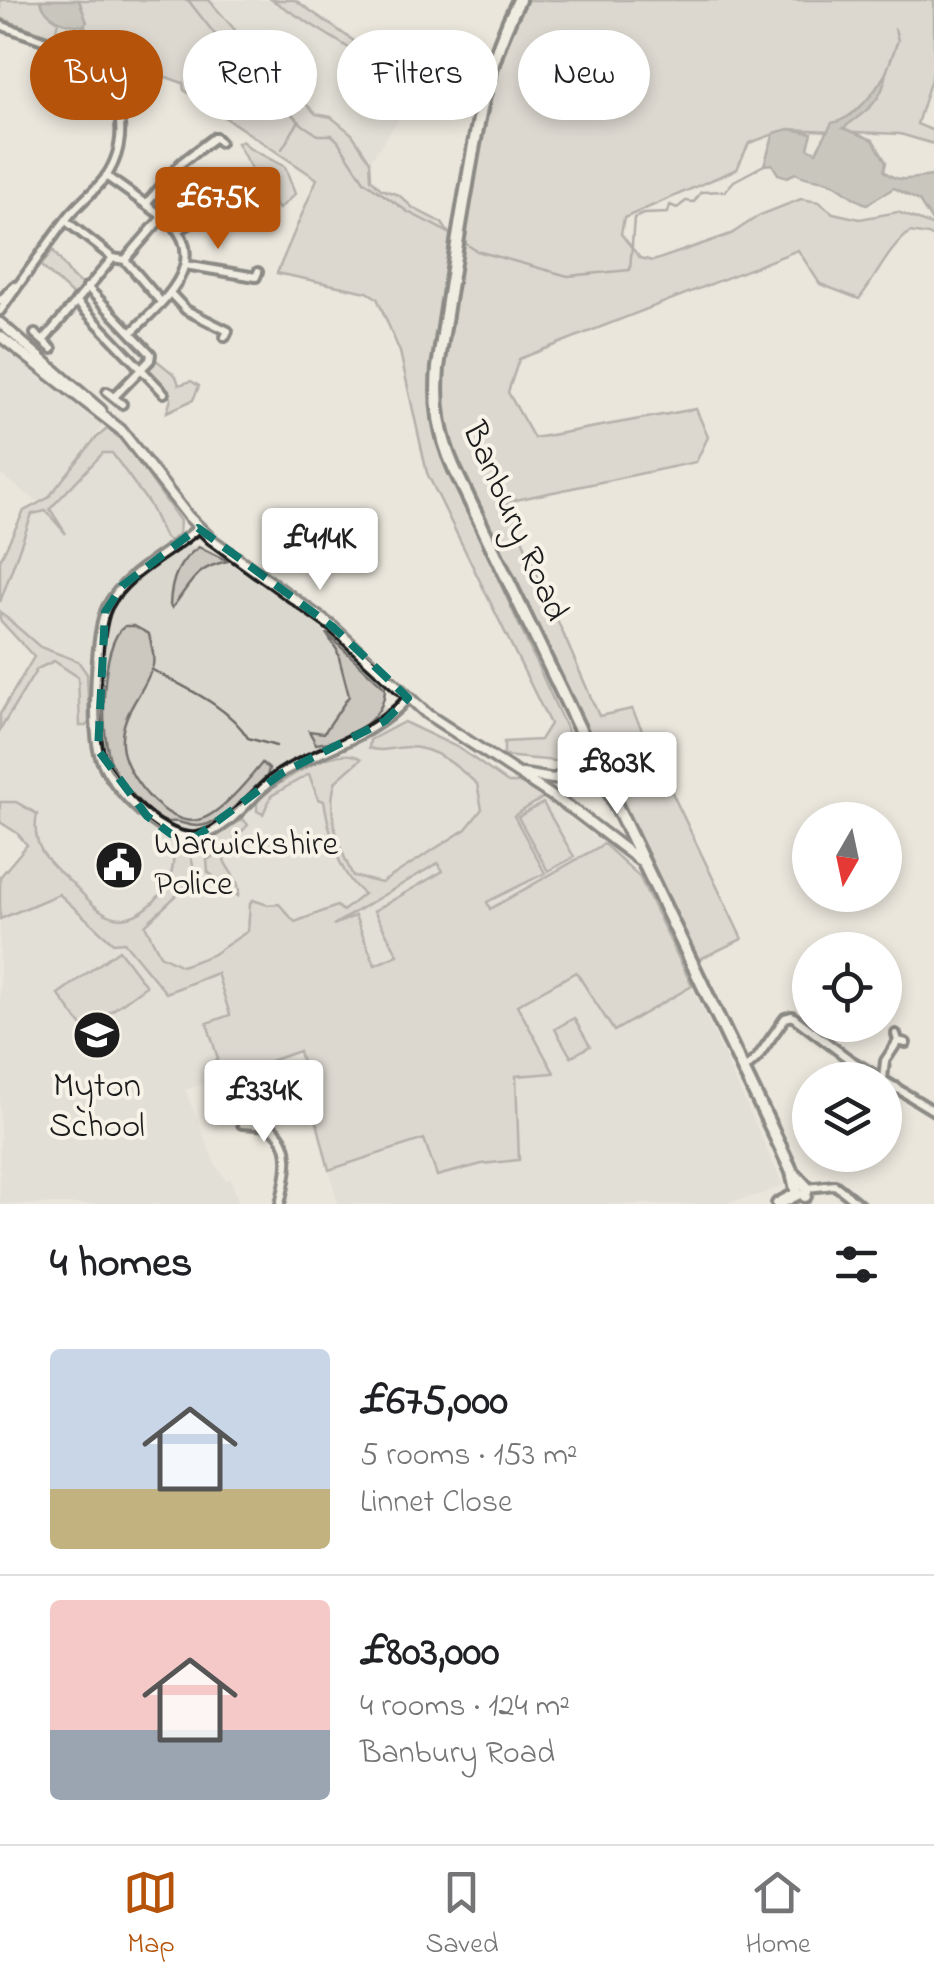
<!DOCTYPE html>
<meta charset="utf-8">
<style>
body{margin:0;font-family:"Indie Flower",sans-serif;background:#f2f2f2;color:#202124;height:100vh;display:flex;flex-direction:column;font-size:38px;white-space:nowrap}
*{box-sizing:border-box;margin:0}
p{font-size:32px;color:#757577}
.icon{flex:none;width:55px;height:55px;fill:none;stroke:currentColor;stroke-width:2;stroke-linecap:round;stroke-linejoin:round}
.map{position:relative;height:1204px;overflow:hidden}
.details{display:flex;flex-direction:column;background:#fff;flex:1}
.details>*{flex:none}
.guide{position:absolute;left:30px;top:30px;width:875px;height:90px;display:flex;gap:20px}
.needle{width:65px;rotate:189deg}
.controls{position:absolute;left:792px;top:802px;display:grid;gap:20px}
.controls a{display:grid;place-items:center;width:110px;height:110px;border-radius:50%;background:#fff;box-shadow:0 5px 15px #0003;font-size:50px}
.price{position:absolute;translate:-50% -85px;padding:0 22px;border-radius:10px;background:#fff;color:#222;font-size:32px;line-height:65px;filter:drop-shadow(0 2px 5px #0008)}
.price::after{content:'';position:absolute;left:50%;top:60px;width:30px;height:22px;margin-left:-15px;background:inherit;clip-path:polygon(0 0,100% 0,50% 100%)}
.price.selected{background:#b45309;color:#fff}
ul{padding:0;list-style:none}
li{display:flex;align-items:center;gap:30px;height:250px;padding:0 50px}
li+li{border-top:2px solid #e0e0e0}
li span{display:grid;place-items:center;flex:none;width:280px;height:200px;border-radius:10px;color:#555}
li>.icon{margin-inline-start:auto}
span .icon{width:120px;height:120px;fill:#fffc;stroke-width:1}
li b{font-size:42px}
h2{display:flex;justify-content:space-between;align-items:center;height:120px;padding:0 50px;font-size:42px}
.pill{padding:0 35px;border-radius:45px;background:#fff;box-shadow:0 5px 15px #0003;font-size:35px;line-height:90px}
.pill.selected{background:#b45309;color:#fff}
.menu{display:flex;justify-content:space-around;align-items:center;height:140px;border-top:2px solid #e0e0e0;background:#fff;font-size:28px;color:#757577}
.menu a{display:grid;justify-items:center;gap:5px}
.menu .selected{color:#b45309}
.map>svg:first-child{display:block}
.built{fill:#dad7ce}
.green{fill:#ccc8c0;stroke:#74726e;stroke-width:2.5;fill-rule:evenodd}
.water{fill:#a3a19a;stroke:#6d6c68;stroke-width:2.5}
.lines{fill:none;stroke-linecap:round;stroke-linejoin:round}
.stream{stroke:#6d6c68;stroke-width:2.5}
.minor-casing{stroke:#1c1c1c;stroke-width:14}
.tertiary-casing{stroke:#1c1c1c;stroke-width:15}
.primary-casing{stroke:#1c1c1c;stroke-width:18}
.minor{stroke:#f7f3e8;stroke-width:6}
.tertiary{stroke:#f7f3e8;stroke-width:8}
.primary{stroke:#f7f3e8;stroke-width:10}
.marked{fill:none;stroke:#0f766e;stroke-width:8;stroke-dasharray:20 12;stroke-linejoin:round}
.labels{text-anchor:middle;dominant-baseline:central;stroke-width:8;stroke-linejoin:round;paint-order:stroke}
.street-label{font-size:35px;fill:#1c1c1c;stroke:#f7f3e8}
.poi-label{font-size:35px;fill:#1c1c1c;stroke:#f7f3e8;text-anchor:start}
</style>
<div class="map">
<svg width="934" height="1204" viewBox="0 0 934 1204">
<rect width="100%" height="100%" fill="#eae6dc"/>
<filter id="ink" filterUnits="userSpaceOnUse"><feTurbulence type="fractalNoise" baseFrequency=".01" numOctaves="2"/><feDisplacementMap in="SourceGraphic" scale="20" xChannelSelector="R" yChannelSelector="G"/><feConvolveMatrix kernelMatrix="1 2 1 2 8 2 1 2 1" color-interpolation-filters="sRGB"/></filter>
<g filter="url(#ink)">
<g class="built">
<path d="M209,0H272L349,48L362,70L412,99L370,161L352,134L331,117L316,115L254,52Z"/>
<path d="M0,345L102,426L58,488L48,499L38,502L0,474Z"/>
<path d="M108,438L189,546L204,545L308,618L326,633L337,650L343,674L378,697L397,725L411,726L538,795L604,844L608,843L628,863L639,876L692,986L783,1185L762,1194L722,1204H338L299,1051L185,1090L215,1164L226,1180L231,1179L239,1204H0V877L27,845L17,833L0,822V714L40,647L0,612V601L35,511L62,491Z"/>
</g>
<g class="green">
<path d="M0,0H209L254,52L316,114L331,117L352,134L370,161L371,179L381,189L399,195L413,208L442,223L450,235L430,403L436,442L575,748L566,762L504,756V742L540,740L550,724L427,473L400,352L377,298L367,292L277,273L317,179L184,90L183,83L0,18Z"/>
<path d="M272,0H295L354,41L349,48Z"/>
<path d="M526,0H934V69L917,124L934,131V144L900,134L789,129L749,143L737,169L624,218L621,234L640,258L653,261L731,234L760,215L801,199L819,202L833,213L860,219L898,212L934,226V236L910,232C888,249 877,276 859,299L820,284L798,250L519,359L508,392L534,438L696,409L708,437L696,462L506,502L599,716L632,709L742,939L698,960L465,476L448,435L440,392L460,248L491,73L504,40Z"/>
<path d="M242,141L249,148L285,167L295,194L279,209L257,179L237,143Z"/>
<path d="M53,250L72,277L83,285L75,297L41,266Z"/>
<path d="M155,359L176,376L179,385L191,381L199,386L193,400L167,412L171,399L162,383L147,369Z"/>
<path d="M107,429L123,440L180,521L179,533L171,541L165,538L149,504L112,453H103L50,509L66,534L46,511L32,514L0,602V560L24,511L48,498L95,439Z"/>
<path d="M199,547L228,561C194,568 192,582 172,608L170,605C171,580 178,561 199,547Z"/>
<path d="M0,612L40,647L78,661L87,674L89,722L86,726H80L78,677L54,661L37,669L0,730V714L34,657L0,620Z"/>
<path d="M125,626H134L149,634C151,644 155,655 153,665C145,693 120,712 122,744C123,774 166,827 198,820C219,816 249,779 262,763L269,769L267,776C249,792 231,815 208,824C196,828 189,825 178,822C173,821 168,823 163,821C148,815 118,779 112,765C100,738 99,643 125,626Z"/>
<path d="M326,633L385,688C385,721 347,741 316,744L309,731L324,733L349,696L337,650Z"/>
<path d="M404,722L459,748L508,783H519L544,797L514,816L545,873L487,902L490,909L604,844L639,876L692,986L614,1031L576,972L517,1005L554,1073L516,1076L519,1160L482,1164L437,1176L424,1139L329,1170L299,1051L219,1079L210,1063L218,1059L207,1023L230,1015L217,973L166,993L124,942L113,943L59,894L0,919V877L27,845L17,833L0,822V802H16L37,814C30,849 50,863 74,885C83,894 92,906 103,912C132,931 165,898 172,870C174,863 173,853 174,846L180,844L190,853L196,877L145,925L160,955L182,966L212,955L248,931L250,903L253,900L268,905L279,904L295,922L337,906L343,911L364,894C337,874 330,833 324,801L318,799L309,774L271,796L263,814L257,811V800C278,784 337,741 361,759L336,781C325,810 340,850 353,876L381,883L466,829L482,809L477,784C458,767 436,747 408,747C394,747 383,753 369,748L370,740ZM438,863L443,871L374,911L398,955L375,965L355,916L333,925Z"/>
<path d="M543,803L574,857L548,871L518,817Z"/>
<path d="M243,819L248,825L226,848L224,860C229,873 242,881 238,896L208,872L207,860L212,857L213,838Z"/>
<path d="M119,950L146,986L85,1030L58,994Z"/>
<path d="M574,1018L590,1046L571,1057L555,1029Z"/>
</g>
<g class="water">
<path d="M40,0H79L87,22L83,26C62,24 48,20 40,0Z"/>
<path d="M886,73C884,101 864,113 843,128L873,140L886,162L884,171C899,186 918,176 934,176L933,223L919,201L894,188L867,204C851,200 844,187 829,182C817,178 807,180 796,173L787,177L778,174L772,164L764,165L774,133L789,129L812,133L808,148L816,152L832,123C855,119 875,92 886,73Z"/>
</g>
<g class="lines">
<g class="stream">
<path d="M188,0L235,60L303,125L318,135H332L338,141L364,181L408,212L453,235"/>
<path d="M84,25L88,31"/>
<path d="M56,29L58,22"/>
<path d="M886,73L898,40L895,29"/>
<path d="M282,149L299,121"/>
<path d="M463,242L477,251L568,276L630,270L634,218L643,214L668,213L670,205L677,208L686,201L694,202L701,192L725,191L734,181L764,165"/>
<path d="M151,669C183,687 228,705 248,738L276,746"/>
</g>
<g class="minor-casing">
<g id="minor">
<path d="M0,25C27,35 62,44 85,61C122,87 132,140 105,178C94,192 79,203 68,217C45,248 22,280 0,311"/>
<path d="M106,176L172,223C210,265 160,304 132,332"/>
<path d="M147,203L181,163L215,137L220,142"/>
<path d="M66,221L113,258L125,260L161,302"/>
<path d="M178,231C203,214 227,205 255,195L258,202"/>
<path d="M125,260L163,216"/>
<path d="M185,265L256,277L258,272"/>
<path d="M87,287L151,354L150,360L114,397"/>
<path d="M171,294L186,310L228,331L225,337"/>
<path d="M0,301L14,286"/>
<path d="M76,301L164,393"/>
<path d="M35,334L52,349"/>
<path d="M43,341L113,258"/>
<path d="M107,392L122,404"/>
<path d="M198,528C170,553 125,572 107,607C95,631 91,731 100,757C110,788 166,846 201,836C235,827 255,788 285,771C327,747 374,737 408,698"/>
<path d="M896,1034L898,1041L906,1043"/>
<path d="M744,1070L757,1058L785,1018L792,1016L849,1059L934,1111"/>
<path d="M883,1079L885,1061L898,1041"/>
<path d="M887,1100L896,1087"/>
<path d="M240,1114L242,1124L269,1126C297,1144 286,1178 280,1204"/>
<path d="M807,1188L835,1185L859,1204"/>
</g>
</g>
<g class="tertiary-casing">
<g id="tertiary">
<path d="M0,323L101,410"/>
<path d="M0,336L121,430L188,516L211,539L333,627L427,714L575,811L639,860"/>
<path d="M522,774L553,779L595,763"/>
</g>
</g>
<g class="primary-casing">
<g id="primary">
<path d="M519,0C488,59 478,119 467,185C456,246 447,307 438,368C435,404 439,435 454,468L779,1144L792,1172L797,1194"/>
<path d="M794,1174L807,1188L805,1196"/>
<path d="M778,1204L797,1194"/>
</g>
</g>
<use href="#minor" class="minor"/>
<use href="#tertiary" class="tertiary"/>
<use href="#primary" class="primary"/>
</g>
</g>
<path d="M0 0H934V1204H0ZM198,528L333,627L408,698L385,721L282,773L196,837L171,834L147,816L98,750L105,612L122,586Z" fill="#eae6dc" fill-opacity=".55" fill-rule="evenodd"/>
<path class="marked" d="M198,528L333,627L408,698L385,721L282,773L196,837L171,834L147,816L98,750L105,612L122,586Z"/>
<defs>
<g id="civic-disc" transform="scale(2.5)"><circle r="9.5" fill="#1c1c1c" stroke="#f7f3e8"/><path d="M-.6-6.5H3V-4.5H.6V-3L4-1V1h2V6H-6V1h2V-1L-.6-3ZM-1.2 2.5V6h2.4V2.5Z" fill="#fff"/></g>
<g id="school-disc" transform="scale(2.5)"><circle r="9.5" fill="#1c1c1c" stroke="#f7f3e8"/><path d="M0-5L7-2L0 1L-7-2ZM-4 1L0 2.5L4 1V4Q0 6-4 4Z" fill="#fff"/></g>
</defs>
<g fill-rule="evenodd">
<use href="#civic-disc" x="119" y="865"/>
<use href="#school-disc" x="97" y="1035"/>
</g>
<g class="labels">
<g class="street-label">
<text transform="translate(514 522) rotate(66)">Banbury Road</text>
</g>
<g class="poi-label">
<text x="154" y="845">Warwickshire<tspan x="154" dy="40">Police</tspan></text>
<text x="97" y="1087" text-anchor="middle">Myton<tspan x="97" dy="40">School</tspan></text>
</g>
</g>
</svg>
<div class="controls">
<a><svg class="needle" viewBox="-14 -14 28 28"><path d="M0-13l5 13h-10z" fill="#e53935"/><path d="M0 13l5-13h-10z" fill="#757577"/></svg></a>
<a><svg class="icon" aria-label="locate" viewBox="0 0 24 24"><circle cx="12" cy="12" r="6"/><path d="M12 2v4M12 18v4M2 12h4M18 12h4"/></svg></a>
<a><svg class="icon" aria-label="layers" viewBox="0 0 24 24"><path d="M12 4l9 5-9 5-9-5zM3 14l9 5 9-5"/></svg></a>
</div>
<b class="price selected" style="left:218px;top:252px">£675K</b>
<b class="price" style="left:320px;top:593px">£414K</b>
<b class="price" style="left:617px;top:817px">£803K</b>
<b class="price" style="left:264px;top:1145px">£334K</b>
<div class="guide">
<a class="pill selected">Buy</a>
<a class="pill">Rent</a>
<a class="pill">Filters</a>
<a class="pill">New</a>
</div>
</div>
<section class="details">
<h2>4 homes<svg class="icon" aria-label="filters" viewBox="0 0 24 24"><path d="M4 7h16M4 17h16"/><circle cx="9" cy="7" r="2"/><circle cx="15" cy="17" r="2"/></svg></h2>
<ul>
<li><span style="background:linear-gradient(#c9d6e8 70%,#c2b280 0)"><svg class="icon" aria-label="home" viewBox="0 0 24 24"><path d="M3 11l9-7 9 7M6 9v11h12V9"/></svg></span><div><b>£675,000</b><p>5 rooms · 153 m²</p><p>Linnet Close</p></div></li>
<li><span style="background:linear-gradient(#f6c9c9 65%,#9aa5b1 0)"><svg class="icon" aria-label="home" viewBox="0 0 24 24"><path d="M3 11l9-7 9 7M6 9v11h12V9"/></svg></span><div><b>£803,000</b><p>4 rooms · 124 m²</p><p>Banbury Road</p></div></li>
</ul>
</section>
<nav class="menu">
<a class="selected"><svg class="icon" aria-label="map" viewBox="0 0 24 24"><path d="M3 6l6-2 6 2 6-2v14l-6 2-6-2-6 2zM9 4v14M15 6v14"/></svg>Map</a>
<a><svg class="icon" aria-label="saved" viewBox="0 0 24 24"><path d="M7 4h10v16l-5-4-5 4z"/></svg>Saved</a>
<a><svg class="icon" aria-label="home" viewBox="0 0 24 24"><path d="M3 11l9-7 9 7M6 9v11h12V9"/></svg>Home</a>
</nav>
